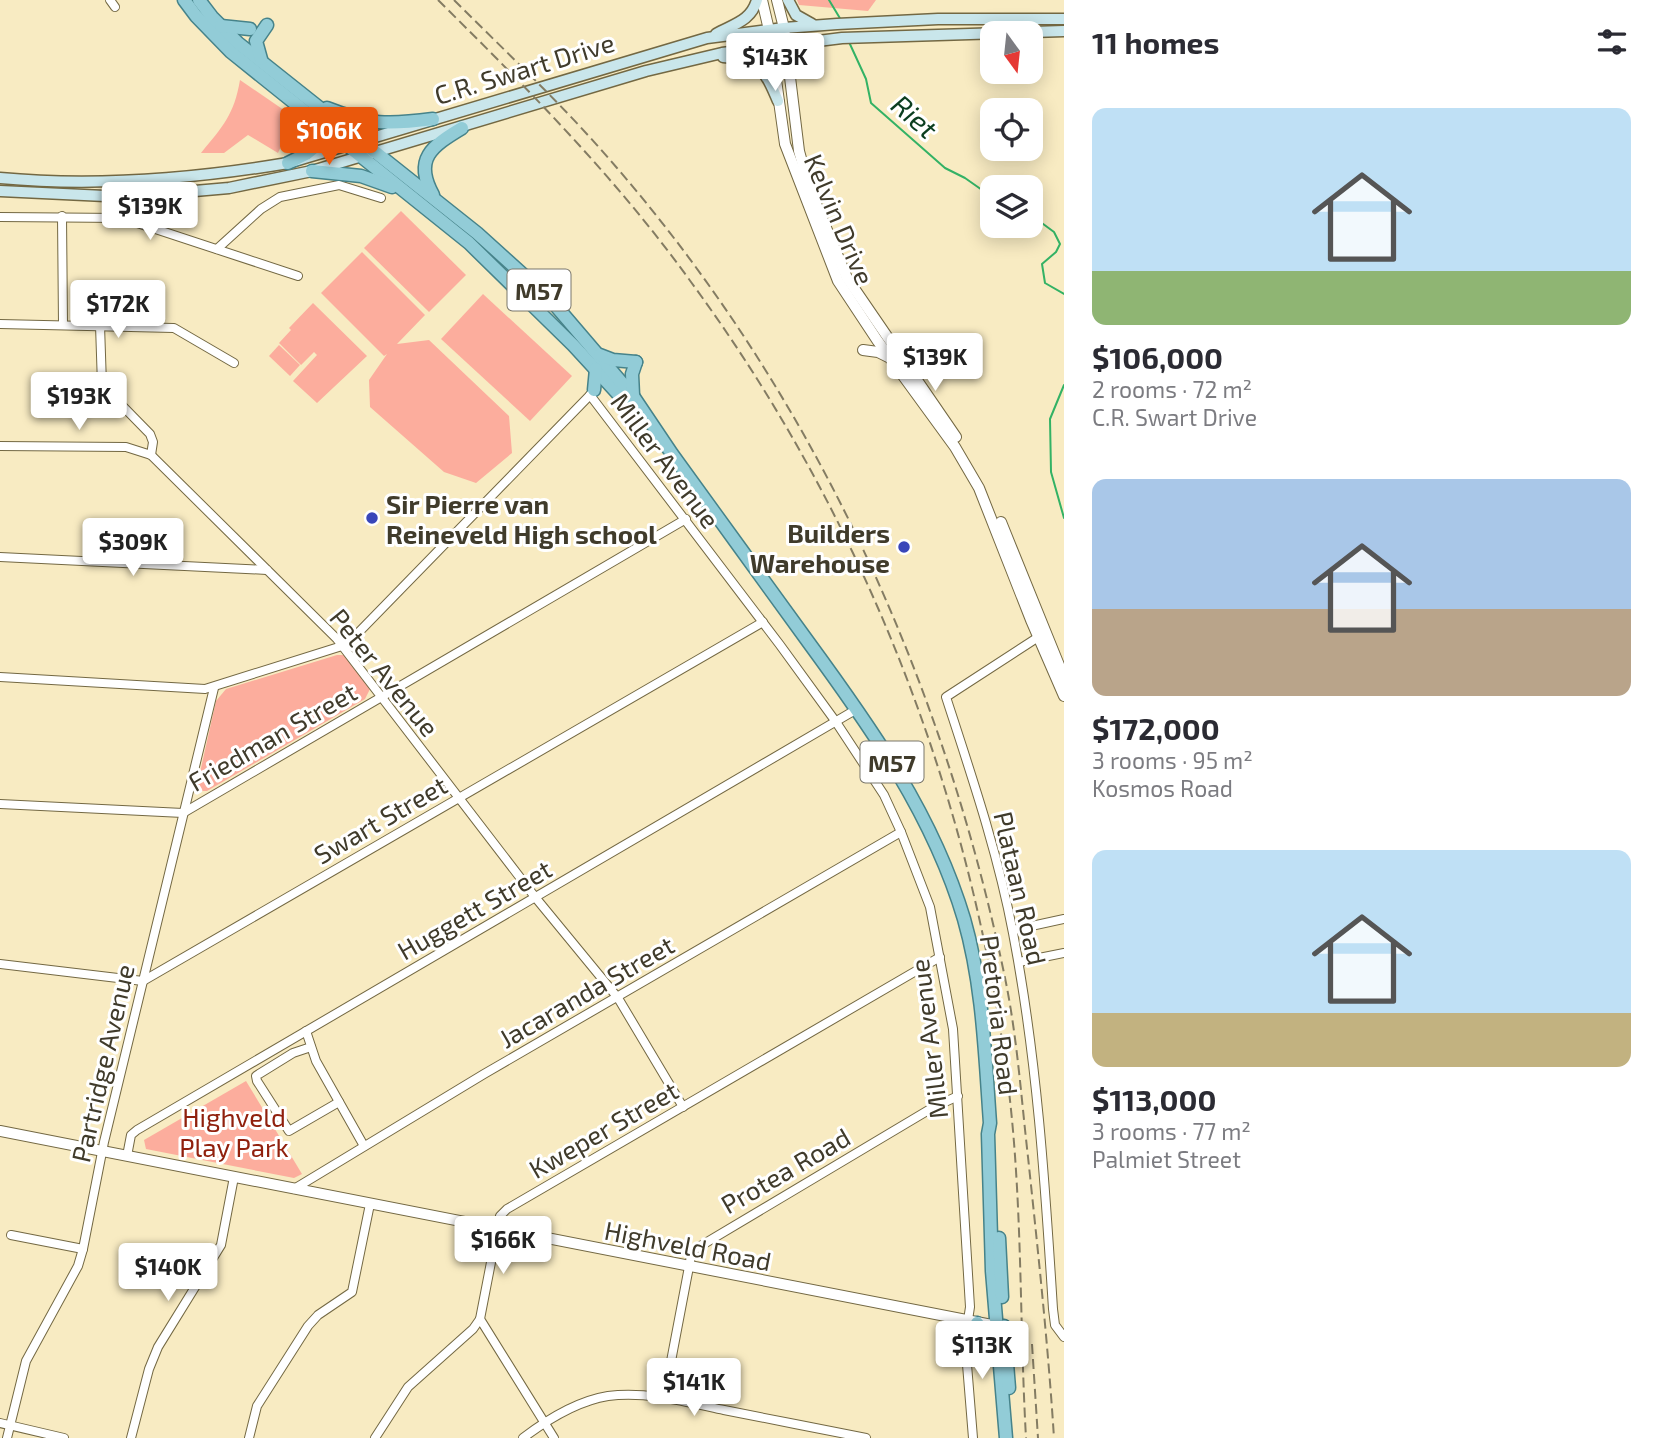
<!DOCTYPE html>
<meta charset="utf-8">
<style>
body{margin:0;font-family:"Exo 2",sans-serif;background:#f2f2f3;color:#2b2b33;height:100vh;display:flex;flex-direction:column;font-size:26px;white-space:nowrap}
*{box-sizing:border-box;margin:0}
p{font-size:23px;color:#7c7c81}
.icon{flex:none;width:38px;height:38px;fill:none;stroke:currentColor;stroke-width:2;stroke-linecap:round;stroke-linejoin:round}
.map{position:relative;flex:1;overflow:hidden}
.panel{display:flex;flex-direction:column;background:#fff;width:595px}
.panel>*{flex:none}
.needle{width:46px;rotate:165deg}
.fabs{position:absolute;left:980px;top:21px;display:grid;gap:14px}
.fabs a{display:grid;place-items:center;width:63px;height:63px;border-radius:14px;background:#fff;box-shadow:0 4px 18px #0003;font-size:35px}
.price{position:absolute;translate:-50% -60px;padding:0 16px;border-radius:7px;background:#fff;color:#222;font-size:23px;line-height:46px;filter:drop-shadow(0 2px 4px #0008)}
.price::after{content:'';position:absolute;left:50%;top:42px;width:21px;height:16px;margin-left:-10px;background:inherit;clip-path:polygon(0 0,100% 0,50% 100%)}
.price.selected{background:#ea580c;color:#fff}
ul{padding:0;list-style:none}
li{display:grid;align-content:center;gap:14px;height:371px;padding:0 28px}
li span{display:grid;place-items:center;height:217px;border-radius:14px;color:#555}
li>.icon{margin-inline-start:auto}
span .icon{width:126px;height:126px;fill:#fffc;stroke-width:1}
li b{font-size:30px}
h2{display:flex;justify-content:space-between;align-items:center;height:84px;padding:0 28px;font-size:30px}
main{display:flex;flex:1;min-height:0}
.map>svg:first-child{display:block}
.green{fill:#fcad9d}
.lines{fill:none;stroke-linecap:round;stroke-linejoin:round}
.stream{stroke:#33b265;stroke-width:2}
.minor-casing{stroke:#736843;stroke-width:10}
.tertiary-casing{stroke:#736843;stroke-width:12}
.secondary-casing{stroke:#736843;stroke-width:13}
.primary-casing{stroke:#46838a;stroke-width:15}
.minor{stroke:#fff;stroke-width:8}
.tertiary{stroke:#fff;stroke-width:10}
.secondary{stroke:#c9e6eb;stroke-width:10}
.primary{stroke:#92ccd7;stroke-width:12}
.rail{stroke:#847c63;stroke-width:2;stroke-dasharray:10 5;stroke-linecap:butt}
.poi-dot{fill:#3946b9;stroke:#fff;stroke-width:2.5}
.labels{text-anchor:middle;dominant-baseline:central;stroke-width:6;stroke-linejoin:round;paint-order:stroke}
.shield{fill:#fff;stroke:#79766b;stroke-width:2}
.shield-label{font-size:24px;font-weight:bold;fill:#403b2b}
.street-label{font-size:26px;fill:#403b2b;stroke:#fff}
.poi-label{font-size:26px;font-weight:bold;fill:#403b2b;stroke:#fff;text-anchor:start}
.park-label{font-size:26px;fill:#90200d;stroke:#fff}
.water-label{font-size:28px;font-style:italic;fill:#0b3e1f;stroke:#fff}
</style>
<main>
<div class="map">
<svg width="1064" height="1438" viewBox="0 0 1064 1438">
<rect width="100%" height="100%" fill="#f8ebc2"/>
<g class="green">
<path d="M797,0H876L868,11L799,5Z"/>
<path d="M240,80L294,117L278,153L248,135L224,153H201C223,126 234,115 240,80Z"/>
<path d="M401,211L466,275L429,312L364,248Z"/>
<path d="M362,252L425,315L397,344L429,340L509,416L512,453L476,483L444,472L370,407L369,380L387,354L384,356L321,293Z"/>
<path d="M483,294L572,376L530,421L441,339Z"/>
<path d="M313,303L367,356L317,403L293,381L317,355L314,352L301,365L279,343L291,330L289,328Z"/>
<path d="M279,345L300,365L290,376L269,356Z"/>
<path d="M337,655H345L369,685L370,689L365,699L207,791H200L197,786L216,701L226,689Z"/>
<path d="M246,1081L302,1174L294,1178L146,1149L144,1140Z"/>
</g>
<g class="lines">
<g class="stream">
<path d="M829,0L841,20"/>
<path d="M849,42L866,79L871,103L945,168L965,178L992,197"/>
<path d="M1031,215L1054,232L1060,244L1056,252L1042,264L1045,283L1064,294"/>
<path d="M1064,385L1050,419L1051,472L1064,518"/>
</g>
<g class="minor-casing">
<g id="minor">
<path d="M110,0L115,7"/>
<path d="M62,216L63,324"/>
<path d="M0,217L122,218L298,276"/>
<path d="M217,249L261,209L280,197L339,185L381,198"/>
<path d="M0,324L174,328L234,363"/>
<path d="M100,325L102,385L150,434L153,442L151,455"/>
<path d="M590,395L780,645L836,722L884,795L901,832L930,907L953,1029L970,1307L965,1340L973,1438"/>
<path d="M0,446L126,447L151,455L337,639L535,897L618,998L683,1107"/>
<path d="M0,557L267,570"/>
<path d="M1043,634L946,697C971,774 998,853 1013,933C1037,1058 1045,1182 1053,1309L1055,1325L1064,1337"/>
<path d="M0,677L205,689L342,646L358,633L594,391"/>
<path d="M0,804L183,813L686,519"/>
<path d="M1013,930L1064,919"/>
<path d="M1019,962L1064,953"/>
<path d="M0,964L143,981L763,622"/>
<path d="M306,1031L316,1061L364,1146"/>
<path d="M311,1047L293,1053L259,1074L256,1076L257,1081L289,1131L339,1102"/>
<path d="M127,1156L131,1135L137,1130L857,709"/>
<path d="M294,1189L484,1074L901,832"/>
<path d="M11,1235L83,1249"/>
<path d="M664,1398L692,1251L932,1108L958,1096"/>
<path d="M0,1423L64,1438"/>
<path d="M7,1438L26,1361L78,1266L83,1249L104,1142L214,688"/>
<path d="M131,1438L149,1369L158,1347L221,1245L234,1177"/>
<path d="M249,1438L257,1406L308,1326L318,1315L352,1292L370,1204"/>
<path d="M375,1438L408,1387L473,1329L480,1319"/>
<path d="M523,1438C548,1419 577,1401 608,1396C647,1391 687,1402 724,1410C771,1419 819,1429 866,1438"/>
<path d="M554,1438L480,1319L500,1216L507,1209L940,957"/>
</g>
</g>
<g class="tertiary-casing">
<g id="tertiary">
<path d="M762,0L769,30L785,144L838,281L877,340L955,447L979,488L1031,620L1064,696"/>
<path d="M777,0L784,28L799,151L809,187L847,278L956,437"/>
<path d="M863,350L878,352L890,358"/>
<path d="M1001,522L1061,670L1064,684"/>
<path d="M0,1131L1002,1327"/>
</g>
</g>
<g class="secondary-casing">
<g id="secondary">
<path d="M788,0L796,15L812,24"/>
<path d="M716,34C734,24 751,21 757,0"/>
<path d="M723,57C759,59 765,70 778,101"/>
<path d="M0,178C97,187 193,179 288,163L707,38L784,28L837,24L938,19H1064"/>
<path d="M0,191L126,197L229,188L312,171L646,71L722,53L842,38L1064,31"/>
</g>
</g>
<g class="primary-casing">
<g id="primary">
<path d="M184,0L196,16L231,52L469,243L573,345L642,420"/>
<path d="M199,0L212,17L238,43L477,233L550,299L633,396L672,454C718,517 763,580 809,643C872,729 933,815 964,919C983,985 985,1055 990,1123L988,1134L992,1271L1006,1438"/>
<path d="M221,26L250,29"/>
<path d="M261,59L256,41L267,25"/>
<path d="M327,108C370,125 388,125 433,119"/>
<path d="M288,163L306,154L317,145L319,133L314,120"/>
<path d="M312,171L361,176L392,187"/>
<path d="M433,195C413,159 432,146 462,128"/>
<path d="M600,355L613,360L636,362"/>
<path d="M594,390L596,369"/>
<path d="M633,395L632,374L636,362"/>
<path d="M999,1238L1002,1297"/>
<path d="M977,1323L996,1348"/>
<path d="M1004,1326L1009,1388"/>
</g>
</g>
<use href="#minor" class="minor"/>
<use href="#tertiary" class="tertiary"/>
<use href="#secondary" class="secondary"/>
<use href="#primary" class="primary"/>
<g class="rail">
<path d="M438,0C528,89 617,179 691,282C860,512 968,785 1006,1068C1023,1191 1019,1314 1026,1438"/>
<path d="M454,0C509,55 567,109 617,168C815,398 942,678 1004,973C1017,1034 1021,1096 1028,1157C1038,1251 1048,1344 1054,1438"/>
<path d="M1032,1344L1038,1438"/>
</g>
</g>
<g class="poi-dot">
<circle cx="372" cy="518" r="7"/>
<circle cx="904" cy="547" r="7"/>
</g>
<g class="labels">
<g class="shield">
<rect x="507.5" y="269.5" width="63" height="41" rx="5"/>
<rect x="860.5" y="741.5" width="63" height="41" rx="5"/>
</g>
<g class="shield-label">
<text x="539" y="290">M57</text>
<text x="892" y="762">M57</text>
</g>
<g class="street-label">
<text transform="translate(524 68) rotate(-17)">C.R. Swart Drive</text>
<text transform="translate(840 219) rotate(67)">Kelvin Drive</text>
<text transform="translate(666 460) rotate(53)">Miller Avenue</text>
<text transform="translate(385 672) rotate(51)">Peter Avenue</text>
<text transform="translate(272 736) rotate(-30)">Friedman Street</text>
<text transform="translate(380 819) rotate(-30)">Swart Street</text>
<text transform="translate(1021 888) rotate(77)">Plataan Road</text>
<text transform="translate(474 909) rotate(-30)">Huggett Street</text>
<text transform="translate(586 991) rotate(-30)">Jacaranda Street</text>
<text transform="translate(1000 1015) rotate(83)">Pretoria Road</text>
<text transform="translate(928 1039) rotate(-97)">Miller Avenue</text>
<text transform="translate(102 1063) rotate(-77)">Partridge Avenue</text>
<text transform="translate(603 1129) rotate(-30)">Kweper Street</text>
<text transform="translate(785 1170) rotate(-30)">Protea Road</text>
<text transform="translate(688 1245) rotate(11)">Highveld Road</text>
</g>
<g class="poi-label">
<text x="386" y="503">Sir Pierre van<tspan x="386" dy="30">Reineveld High school</tspan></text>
<text x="890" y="532" text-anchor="end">Builders<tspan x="890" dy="30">Warehouse</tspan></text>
</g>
<g class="park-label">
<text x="234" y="1116">Highveld<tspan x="234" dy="30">Play Park</tspan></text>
</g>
<g class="water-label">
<text transform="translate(915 116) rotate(41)">Riet</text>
</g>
</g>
</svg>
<div class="fabs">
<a><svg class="needle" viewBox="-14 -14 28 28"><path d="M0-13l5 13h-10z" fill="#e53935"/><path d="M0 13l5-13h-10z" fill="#7c7c81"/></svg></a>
<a><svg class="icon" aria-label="locate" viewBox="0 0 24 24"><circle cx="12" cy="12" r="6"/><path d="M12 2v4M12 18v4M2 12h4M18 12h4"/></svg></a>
<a><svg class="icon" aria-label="layers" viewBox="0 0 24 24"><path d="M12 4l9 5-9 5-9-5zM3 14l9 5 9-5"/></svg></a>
</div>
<b class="price" style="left:775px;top:93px">$143K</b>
<b class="price selected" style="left:329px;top:167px">$106K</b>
<b class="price" style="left:150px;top:242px">$139K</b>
<b class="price" style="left:118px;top:340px">$172K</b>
<b class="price" style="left:935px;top:393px">$139K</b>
<b class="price" style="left:79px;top:432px">$193K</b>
<b class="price" style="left:133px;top:578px">$309K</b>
<b class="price" style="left:503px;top:1276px">$166K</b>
<b class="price" style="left:168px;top:1303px">$140K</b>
<b class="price" style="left:982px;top:1381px">$113K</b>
<b class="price" style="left:694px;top:1418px">$141K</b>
</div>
<section class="panel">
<h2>11 homes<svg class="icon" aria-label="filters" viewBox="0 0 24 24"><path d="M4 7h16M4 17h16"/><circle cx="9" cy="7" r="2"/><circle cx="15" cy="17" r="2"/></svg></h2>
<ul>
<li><span style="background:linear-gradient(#bfe0f5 75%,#8fb573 0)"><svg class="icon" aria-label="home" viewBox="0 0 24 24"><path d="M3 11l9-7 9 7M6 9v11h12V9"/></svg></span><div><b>$106,000</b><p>2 rooms · 72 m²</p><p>C.R. Swart Drive</p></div></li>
<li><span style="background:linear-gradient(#a9c7e8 60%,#b9a48a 0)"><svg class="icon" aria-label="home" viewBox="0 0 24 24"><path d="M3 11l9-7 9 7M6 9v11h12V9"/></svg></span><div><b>$172,000</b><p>3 rooms · 95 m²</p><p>Kosmos Road</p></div></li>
<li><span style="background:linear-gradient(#bfe0f5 75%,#c2b280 0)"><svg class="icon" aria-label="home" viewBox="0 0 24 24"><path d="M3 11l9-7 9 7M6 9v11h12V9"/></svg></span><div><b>$113,000</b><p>3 rooms · 77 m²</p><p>Palmiet Street</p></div></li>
</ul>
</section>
</main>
